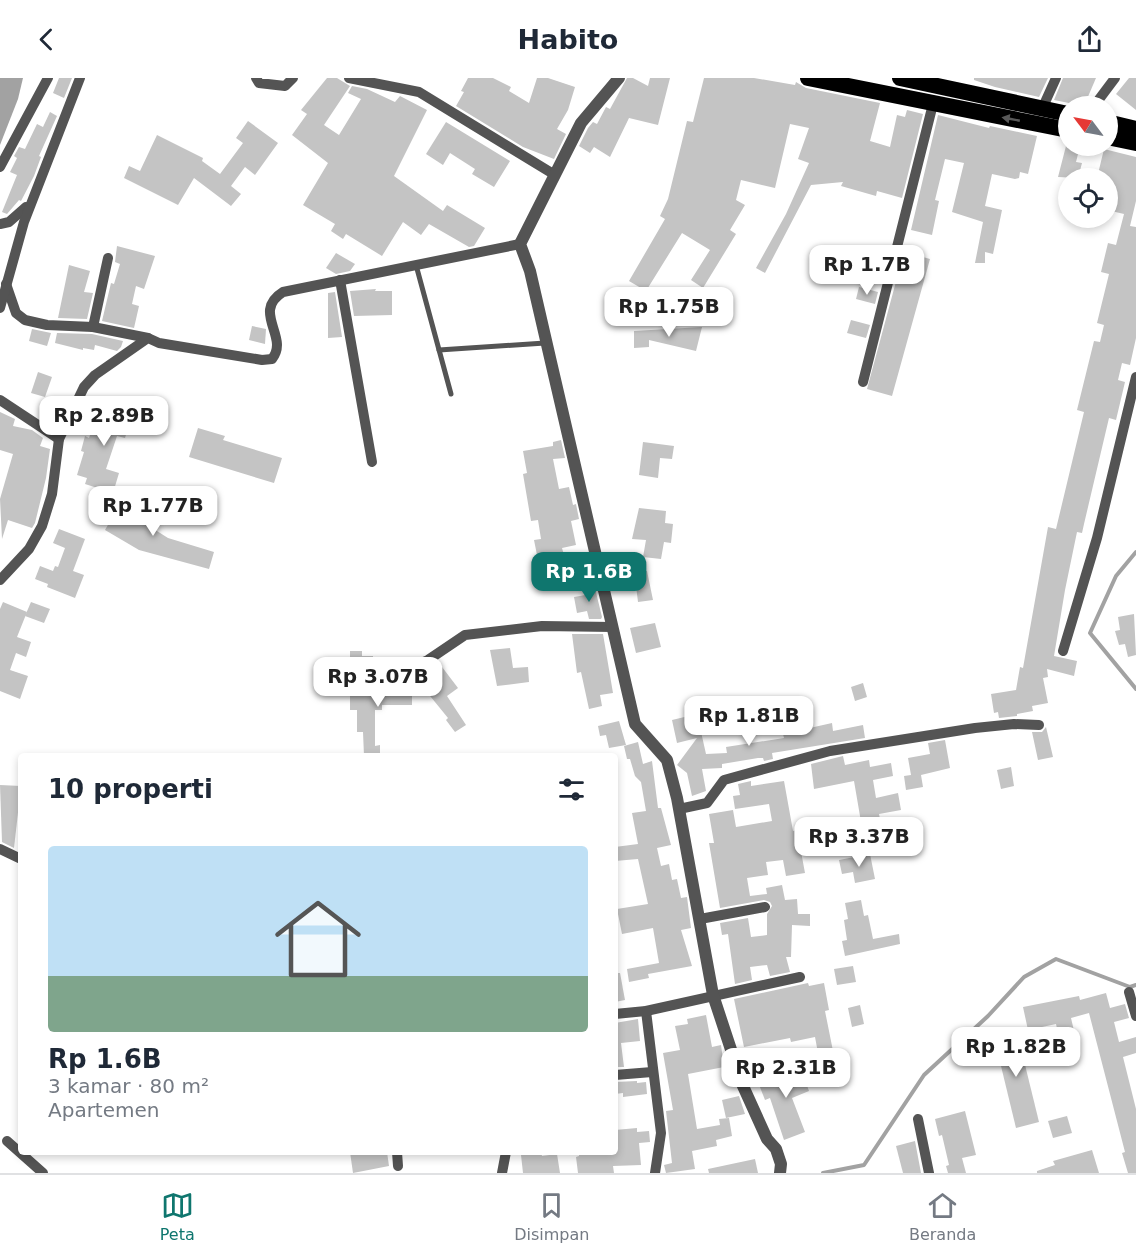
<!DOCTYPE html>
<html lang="id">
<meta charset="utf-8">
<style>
body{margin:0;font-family:"DejaVu Sans",sans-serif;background:#f2f2f3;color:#1f2937;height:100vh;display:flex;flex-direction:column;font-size:22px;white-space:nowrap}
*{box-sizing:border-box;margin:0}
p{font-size:20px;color:#747a83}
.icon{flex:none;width:33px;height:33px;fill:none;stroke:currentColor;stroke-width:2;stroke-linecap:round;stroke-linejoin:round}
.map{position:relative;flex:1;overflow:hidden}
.panel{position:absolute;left:18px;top:675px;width:600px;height:402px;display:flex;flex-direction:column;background:#fff;border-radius:6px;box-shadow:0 3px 9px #0003}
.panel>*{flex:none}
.needle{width:39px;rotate:302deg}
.fabs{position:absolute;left:1058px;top:18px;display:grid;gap:12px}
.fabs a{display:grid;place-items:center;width:60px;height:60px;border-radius:50%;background:#fff;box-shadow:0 3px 9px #0003;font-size:30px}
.price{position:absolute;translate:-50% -51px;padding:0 14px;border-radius:12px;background:#fff;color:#222;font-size:20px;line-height:39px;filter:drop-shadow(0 2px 3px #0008)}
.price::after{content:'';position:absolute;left:50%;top:36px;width:18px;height:14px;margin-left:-9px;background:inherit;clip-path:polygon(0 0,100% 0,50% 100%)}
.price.active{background:#0f766e;color:#fff}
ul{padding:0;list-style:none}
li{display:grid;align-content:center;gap:12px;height:318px;padding:0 30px}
li span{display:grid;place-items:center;height:186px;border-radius:6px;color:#555}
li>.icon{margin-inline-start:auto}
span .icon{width:108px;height:108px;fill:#fffc;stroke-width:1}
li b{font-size:26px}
h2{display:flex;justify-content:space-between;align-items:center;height:72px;padding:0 30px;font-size:26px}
header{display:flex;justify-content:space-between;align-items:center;height:78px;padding:0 30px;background:#fff;font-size:27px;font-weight:700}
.tabs{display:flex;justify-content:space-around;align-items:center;height:84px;border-top:2px solid #e0e1e3;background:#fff;font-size:16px;color:#747a83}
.tabs a{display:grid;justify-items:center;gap:3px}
.tabs .active{color:#0f766e}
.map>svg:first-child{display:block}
.water{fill:#a2a2a2}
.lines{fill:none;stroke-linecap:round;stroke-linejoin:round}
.stream{stroke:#a2a2a2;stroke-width:4}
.building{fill:#c4c4c4}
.service{stroke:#545454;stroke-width:5}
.minor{stroke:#545454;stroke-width:10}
.tertiary{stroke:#545454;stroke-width:12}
.trunk{stroke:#000;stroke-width:16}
.oneway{fill:#595959}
</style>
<header><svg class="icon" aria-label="back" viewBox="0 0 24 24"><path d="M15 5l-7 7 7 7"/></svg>Habito<svg class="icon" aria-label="share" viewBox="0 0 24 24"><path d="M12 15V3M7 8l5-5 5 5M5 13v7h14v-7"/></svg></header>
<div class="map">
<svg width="1136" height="1095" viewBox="0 0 1136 1095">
<rect width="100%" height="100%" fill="#fff"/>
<path class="water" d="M0,0H23L18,21L0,67Z"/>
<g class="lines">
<g class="stream">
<path d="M1136,474L1116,498L1090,555L1136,611"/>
<path d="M823,1095L864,1087L924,997L988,938L1024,899L1056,881L1130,909L1136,907"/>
</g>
</g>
<g class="building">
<path d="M59,0H72L64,20L53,15Z"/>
<path d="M327,0H337L350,8L324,47L339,57L361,21L348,15L352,8L367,11L395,24L400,18L427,32L394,98L443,133L447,127L485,150L474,168L469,169L429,146L421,157L403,144L382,178L346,156L343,161L331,153L335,146L303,127L328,85L292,57L307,36L301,32Z"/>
<path d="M468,0H493L511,9L509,13L529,25L537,0H548L575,9L568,32L557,51L566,56L554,81L523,69L456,28L464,14L461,13Z"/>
<path d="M627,0H633L648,8L650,0H670L658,47L629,40L610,79L594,69L590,75L579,68L588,50L593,44L597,46L606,29L610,31Z"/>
<path d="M704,0H754L795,7L796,4L806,10L880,25L870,63L890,69L897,37L905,39L907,32L923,36L902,120L877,113L876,118L841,108L843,104L811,107L765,195L756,190L786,136L809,85L798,81L809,50L790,46L775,110L741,102L736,122L745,127L730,152L736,156L703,210L691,202L710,172L682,155L646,213L629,203L665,141L660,138L668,121L687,43L693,44Z"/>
<path d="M974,0H1048L1039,19L995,9L974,2Z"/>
<path d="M1063,0H1096L1084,28L1054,22Z"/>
<path d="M1129,0H1136V32L1116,16Z"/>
<path d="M50,34L57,38L39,78L41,79L34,98L21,123L19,122L7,136L2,134L17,97L10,94L17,80L14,78L19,69L25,71L37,46L43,49Z"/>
<path d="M938,37L989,50L990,48L1037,58L1028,96L1020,94L1019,100L1015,101L992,96L985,128L1002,132L993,176L985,174V185H975L983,144L952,134L964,85L945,81L935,122L939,123L932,157L911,152Z"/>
<path d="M248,43L278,65L255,97L245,89L231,108L241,116L231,128L194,100L178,127L124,100L129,88L140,93L157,57L203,80L202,83L220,96L243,65L236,60Z"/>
<path d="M446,44L510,83L494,109L472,96L475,91L450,75L443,87L426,76Z"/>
<path d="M1066,68L1079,72L1076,84L1082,85L1078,100L1058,99Z"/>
<path d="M1104,71L1136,79V123L1130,148L1136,149V260L1130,287L1122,285L1118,302L1125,304L1116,342L1109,340L1084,446L1082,455L1077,454L1065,512L1054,578L1077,583L1074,598L1047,591L1048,599L1043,600L1048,625L1032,628L1033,633L1017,636V638L999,640L998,634L994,635L991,616L1016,612L1020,589L1023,590L1048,449L1056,451L1084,334L1077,332L1094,263L1100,264L1104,247L1097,245L1109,196L1101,194L1108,165L1116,167L1124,136L1107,132V100H1097Z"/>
<path d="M117,168L155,178L144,211L136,208L132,226L139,228L134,250L102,243L111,205L114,206L120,186L115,184Z"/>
<path d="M336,175L355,186L350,193L336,196L326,190Z"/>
<path d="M909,175L930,181L892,318L867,311L901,185L906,186Z"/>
<path d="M867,176L886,181L883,196L863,190Z"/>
<path d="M69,187L90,193L84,214L93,215L87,241L58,240Z"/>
<path d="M859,209L878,214L875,226L856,221Z"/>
<path d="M376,211L375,213H392V237L354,238L350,213Z"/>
<path d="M335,214L342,259L328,260V215Z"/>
<path d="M851,242L870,247L866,260L847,255Z"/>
<path d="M252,248L266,251L265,266L249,262Z"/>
<path d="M702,249L696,273L649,262V269L634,270V253Z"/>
<path d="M32,251L51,255L47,268L29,263Z"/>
<path d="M57,255L92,256L123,263L121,269L117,273L95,267L94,272L83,270V272L55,265Z"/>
<path d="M38,294L52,299L45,319L31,315Z"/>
<path d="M100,327L142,341L138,353L128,350L125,360L117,358L106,391L119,395L113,415L85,406L87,400L77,397L84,374L81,373L85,358L89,360Z"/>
<path d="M0,334L15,341L13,348L32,352L43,360L40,368L50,371L46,400L35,445L32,450L8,442L2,461L0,421L13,376L0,372Z"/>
<path d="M198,350L225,358L223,362L282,380L274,405L189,379Z"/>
<path d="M561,362L565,380L553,381L559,411L569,409L573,427L576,426L579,441L571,443L576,467L562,470L564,477L538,482L534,462L541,461L538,442L531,443L523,396L527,395L523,373L553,368V364Z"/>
<path d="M643,364L674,368L672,381L660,380L658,400L639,397Z"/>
<path d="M123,421L154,439L149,448L168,460L214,474L209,491L139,472L105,452Z"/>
<path d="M639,430L666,433L665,445L673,446L671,465L664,464L661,481L643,479L646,462L632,461Z"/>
<path d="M59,451L85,461L73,493L84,497L75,520L47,509L48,506L35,501L40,488L53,493L55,488L58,489L65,470L53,465Z"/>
<path d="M647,493L653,522L638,524L636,508H628L626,495Z"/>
<path d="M593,502L602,539L601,541H589L587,533L577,535L574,519L591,516L588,503Z"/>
<path d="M3,524L27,534L17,559L31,564L26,579L16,575L10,592L28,598L20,621L0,613V531Z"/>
<path d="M31,524L50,531L44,545L25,538Z"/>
<path d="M1134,536L1136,577L1128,579L1125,566L1119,567L1115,553L1120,552L1118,539Z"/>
<path d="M655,545L661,569L636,575L630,550Z"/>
<path d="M572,556H603L613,615L600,617L602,628L589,631L581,594L577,595Z"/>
<path d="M510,570L513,590L528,589L529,604L497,608L490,572Z"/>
<path d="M350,573H362V578H373V596H350L325,604L323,588L350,581Z"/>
<path d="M439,585L458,610L447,618L466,647L455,654L446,642L448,640L413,597L426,594Z"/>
<path d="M412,597V627H382V632H375V668L380,667V678H364L363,654H357V632H350V611H378Z"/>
<path d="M863,605L867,619L855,623L851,609Z"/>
<path d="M697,636L706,676L727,675L726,669L784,660L783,656L832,645L833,653L863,647L865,660L772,675L773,681L764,683L763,680H758L722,686V690L702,691L706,713L692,718L687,695L677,687L697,660L677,665L672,642Z"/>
<path d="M619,643L626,667L609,670L606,657L600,658L598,648Z"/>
<path d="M1046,649L1053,679L1038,682L1032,654H1042Z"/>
<path d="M945,662L950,690L921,697L923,709L906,712L904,698L911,697L908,680L930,676L928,665Z"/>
<path d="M638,664L643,686L652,683L658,730H661L671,767L657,770L661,788L669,786L672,802L677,801L681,820L687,819L691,850L681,852L692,888L648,896L649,900L629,904L627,891L659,885L653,850L622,856L617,831L648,826L638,781L615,783V769L638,766L632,735L646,733L641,704L635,698L630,681H627L624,668Z"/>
<path d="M843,678L845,687L869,682L870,689L891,685L893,698L873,702L876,720L898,715L901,732L879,736L883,756L888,755L890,769L866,773L854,703L814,711L811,686Z"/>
<path d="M1011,689L1014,708L1001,711L997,692Z"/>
<path d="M751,703V708L784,703L793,753L797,752L805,795L786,798L783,782L766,784L768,797L747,800L750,818L767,816L766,810L782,807L785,822L797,821L798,836H810V848L792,847L791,879H786L790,894L770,898L767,887L750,889L752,902L735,906L728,856L722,857L720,845L748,840L751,859L767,857V836L772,828L770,824L764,822L720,830L709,765H714L709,736L733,732L736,749L772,743L769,726L735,731L733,718L740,717L738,706Z"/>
<path d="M0,707L21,708L14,770L2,764Z"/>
<path d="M870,776L875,801L855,805L853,794L842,796L839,782Z"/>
<path d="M861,822L864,838L868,837L873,861L899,856L900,866L845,878L842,863L847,862L844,842L848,841L845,825Z"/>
<path d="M853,888L856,904L837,907L834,891Z"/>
<path d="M615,895H620L625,922L615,924Z"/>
<path d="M808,905L809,908L824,905L829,932L825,933L836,988L821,991L815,959L791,964L790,960L744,969L734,921Z"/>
<path d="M1106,915L1110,930L1125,926L1129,940L1114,944L1119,964L1136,959V975L1123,979L1136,1031V1095H1128L1122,1075L1125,1074L1089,935L1071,940L1078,970L1062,974L1056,946L1028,952L1023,929L1079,918L1080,922Z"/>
<path d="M860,927L864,946L852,949L848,930Z"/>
<path d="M706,937L712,969L721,967L724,989L688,996L697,1051L720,1047L719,1041L729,1040L732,1058L716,1062L717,1068L692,1073L695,1091L666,1095L664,1087L672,1085L666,1033L673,1032L663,975L680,972L675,948L688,946L687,941Z"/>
<path d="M638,941L640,963L621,965L624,989H615V945Z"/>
<path d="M1016,950L1039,1044L1016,1050L993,955Z"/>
<path d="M800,988L809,1013L792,1020L805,1054L784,1062L770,1020L765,1022L758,1004Z"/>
<path d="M637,1003V1005L646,1004L647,1016L623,1019V1015L615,1016V1004Z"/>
<path d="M739,1018L745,1036L726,1040L722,1022Z"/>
<path d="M965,1033L976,1077L962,1080L966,1095H948L946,1088L949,1087L942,1057L939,1058L935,1041Z"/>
<path d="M1067,1038L1072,1055L1053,1060L1048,1043Z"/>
<path d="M637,1050V1054L649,1053L650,1064L639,1065L641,1087L613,1088L614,1095H578L576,1079L579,1078V1074H615V1052Z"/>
<path d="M915,1063L921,1095H903L896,1068Z"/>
<path d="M1092,1072L1099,1095H1037V1093L1055,1087L1053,1083Z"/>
<path d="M350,1074H387L389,1088L353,1095Z"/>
<path d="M541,1074L542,1078L557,1076L560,1095H523L521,1077Z"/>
<path d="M755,1081L758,1095H709L708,1091Z"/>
</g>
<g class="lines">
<g class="service">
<path d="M416,187L451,316"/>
<path d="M439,272L545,265"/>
</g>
<g class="minor">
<path d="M256,0L259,5L285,8L293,0"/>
<path d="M349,0L419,14L555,97"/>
<path d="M1094,28L1115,0"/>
<path d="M1042,31L1056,0"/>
<path d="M0,89L48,0"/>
<path d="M0,146L9,144L26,129"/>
<path d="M340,202L372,384"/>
<path d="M6,206L16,235L25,242L47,247L93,249L148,260"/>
<path d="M0,230L24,144L80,0"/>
<path d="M93,249L108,180"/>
<path d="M863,304L933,26"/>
<path d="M0,322L59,361"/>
<path d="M0,502L29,471L42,448L52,416L59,361L84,309L95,297L148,260L159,265L262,282L272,281C290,259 251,234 283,214L520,166"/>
<path d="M1063,573L1097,460L1136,299"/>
<path d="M327,611L352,603L376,604L428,582L465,557L542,548L613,549"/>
<path d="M679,731L707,725L724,702L830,673L975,650L1014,646L1039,647"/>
<path d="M0,771L21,781"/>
<path d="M700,841L765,829"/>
<path d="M1129,914L1136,938"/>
<path d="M646,933L661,1055L655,1095"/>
<path d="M615,936L646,933L800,899"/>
<path d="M615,997L652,994"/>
<path d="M918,1041L929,1095"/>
<path d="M7,1063L43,1095"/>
<path d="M397,1074L398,1088"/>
<path d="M502,1095L506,1074"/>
</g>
<path class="tertiary" d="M619,0L581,45L520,166L530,193L551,284L635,646L667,682L677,720L713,917L743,1008L767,1061L776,1071L781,1086L780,1095"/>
<g class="trunk">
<path d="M808,0L1068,52"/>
<path d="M900,0L1068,36"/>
<path d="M1107,44L1136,51"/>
<path d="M1107,59L1136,65"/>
</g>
</g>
<defs><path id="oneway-solid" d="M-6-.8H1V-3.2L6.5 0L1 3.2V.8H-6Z" transform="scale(1.5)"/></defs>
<use class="oneway" href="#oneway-solid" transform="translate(1011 41) rotate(-169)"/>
</svg>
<div class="fabs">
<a><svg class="needle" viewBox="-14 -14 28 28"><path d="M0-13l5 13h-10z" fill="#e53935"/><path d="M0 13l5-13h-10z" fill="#747a83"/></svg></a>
<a><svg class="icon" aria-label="locate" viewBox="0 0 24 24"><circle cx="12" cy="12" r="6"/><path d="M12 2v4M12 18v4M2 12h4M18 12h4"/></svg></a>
</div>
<b class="price" style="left:867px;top:218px">Rp 1.7B</b>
<b class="price" style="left:669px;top:260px">Rp 1.75B</b>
<b class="price" style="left:104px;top:369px">Rp 2.89B</b>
<b class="price" style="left:153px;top:459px">Rp 1.77B</b>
<b class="price active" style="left:589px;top:525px">Rp 1.6B</b>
<b class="price" style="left:378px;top:630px">Rp 3.07B</b>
<b class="price" style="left:749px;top:669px">Rp 1.81B</b>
<b class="price" style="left:859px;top:790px">Rp 3.37B</b>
<b class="price" style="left:1016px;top:1000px">Rp 1.82B</b>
<b class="price" style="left:786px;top:1021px">Rp 2.31B</b>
<section class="panel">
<h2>10 properti<svg class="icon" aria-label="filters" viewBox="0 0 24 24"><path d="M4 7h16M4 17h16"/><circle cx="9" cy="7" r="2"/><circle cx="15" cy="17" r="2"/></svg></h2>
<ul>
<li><span style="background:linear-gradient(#bfe0f5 70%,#7fa58c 0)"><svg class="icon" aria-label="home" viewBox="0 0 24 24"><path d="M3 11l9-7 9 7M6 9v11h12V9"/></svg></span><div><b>Rp 1.6B</b><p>3 kamar · 80 m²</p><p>Apartemen</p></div></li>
</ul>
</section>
</div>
<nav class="tabs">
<a class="active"><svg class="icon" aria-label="map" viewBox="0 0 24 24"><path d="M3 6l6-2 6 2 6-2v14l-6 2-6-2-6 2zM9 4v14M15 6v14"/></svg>Peta</a>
<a><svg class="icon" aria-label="saved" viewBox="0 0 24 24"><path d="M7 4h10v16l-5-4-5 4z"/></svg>Disimpan</a>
<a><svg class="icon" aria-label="home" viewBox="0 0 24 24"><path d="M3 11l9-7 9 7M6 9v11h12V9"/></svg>Beranda</a>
</nav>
